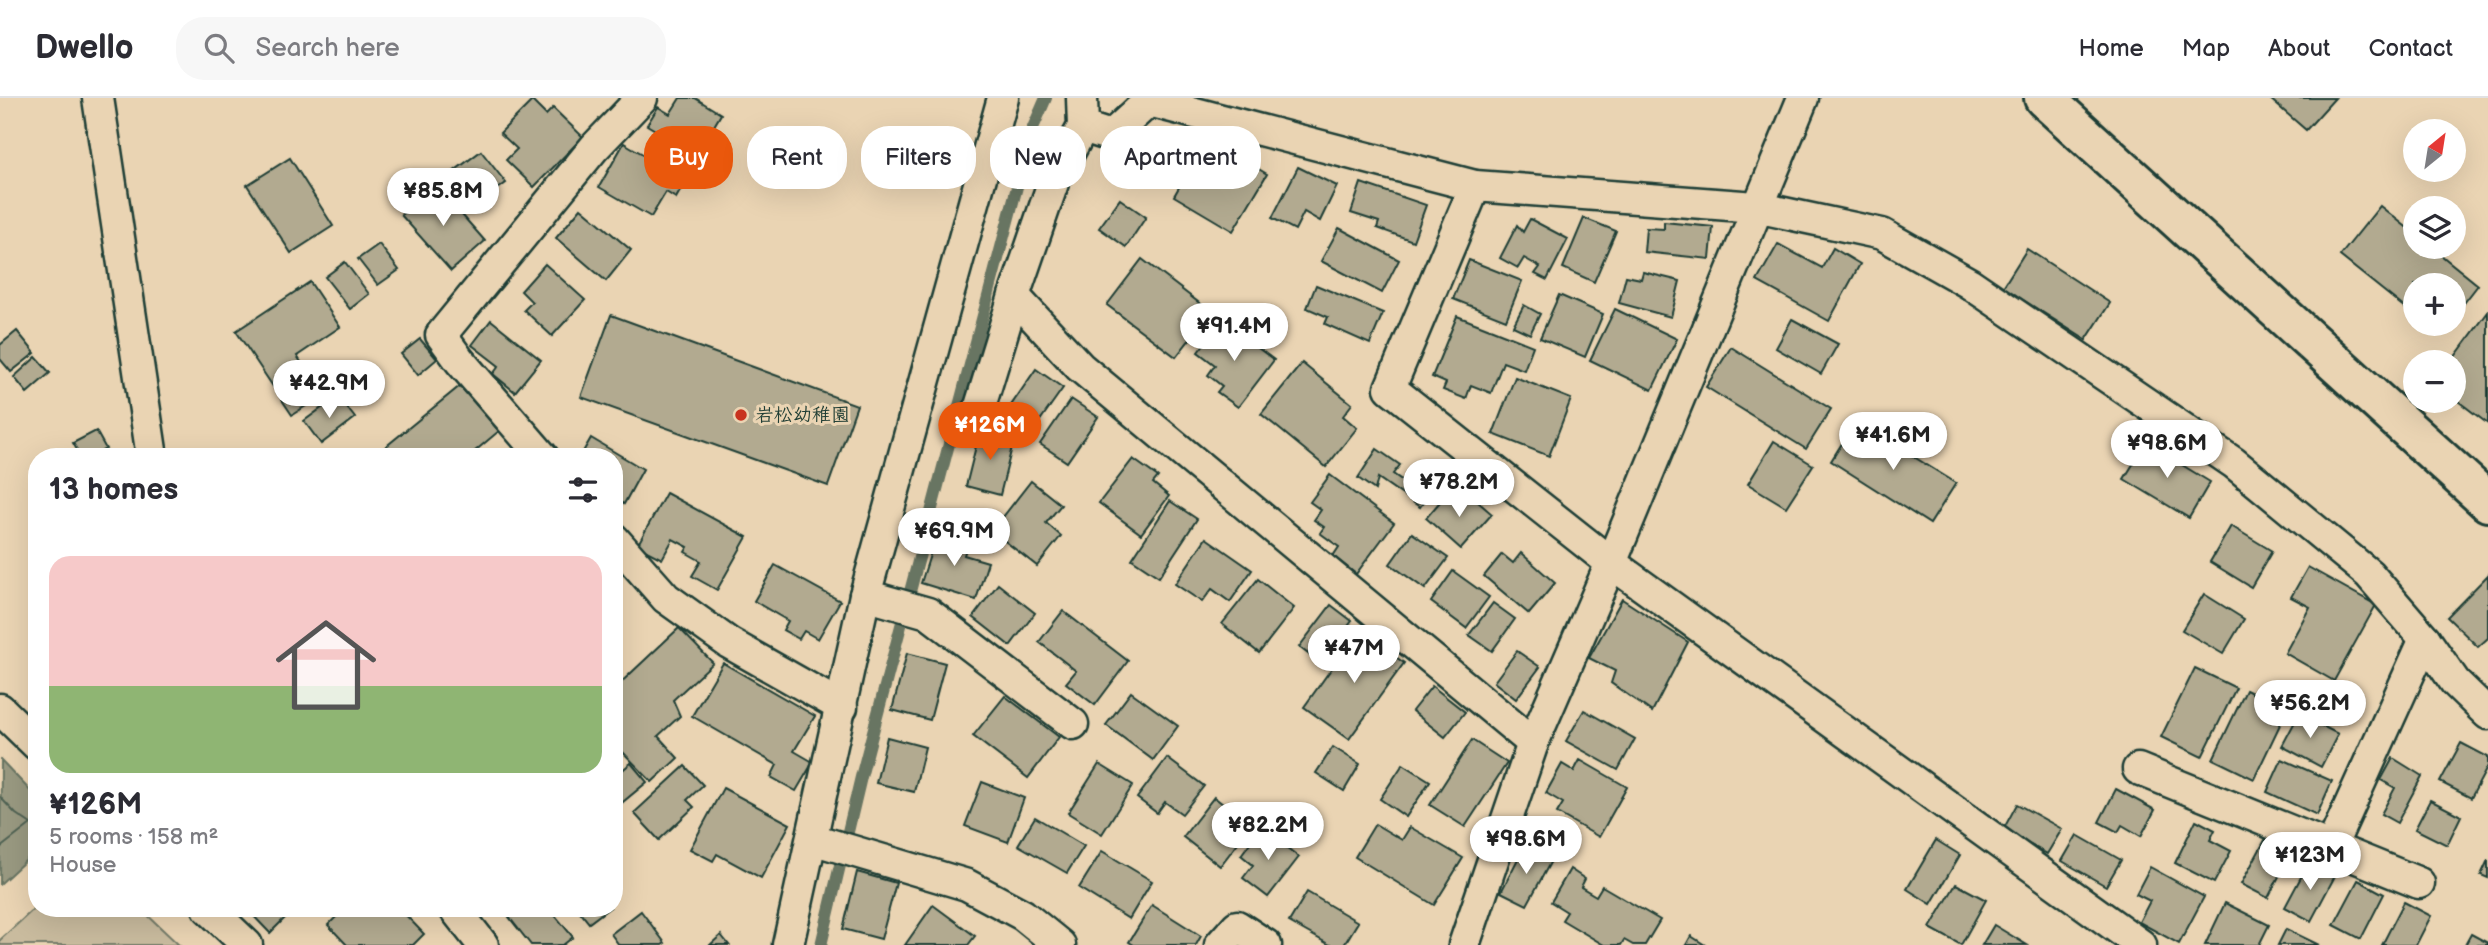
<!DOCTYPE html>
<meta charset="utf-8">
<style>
body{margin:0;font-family:"Balsamiq Sans","Klee One",sans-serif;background:#f7f7f7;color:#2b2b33;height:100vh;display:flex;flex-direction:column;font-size:26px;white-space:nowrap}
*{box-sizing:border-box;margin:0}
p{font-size:23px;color:#7c7c81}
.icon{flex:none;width:38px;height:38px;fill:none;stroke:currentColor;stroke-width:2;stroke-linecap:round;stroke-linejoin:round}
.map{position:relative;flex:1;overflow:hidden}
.panel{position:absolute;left:28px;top:350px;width:595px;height:469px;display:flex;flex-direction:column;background:#fff;border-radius:28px;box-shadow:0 7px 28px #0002}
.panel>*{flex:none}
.hud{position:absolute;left:644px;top:28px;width:665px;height:63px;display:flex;gap:14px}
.needle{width:46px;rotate:30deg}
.buttons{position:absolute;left:2403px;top:21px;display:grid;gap:14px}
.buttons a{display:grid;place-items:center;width:63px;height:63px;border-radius:50%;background:#fff;box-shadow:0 7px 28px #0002;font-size:35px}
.price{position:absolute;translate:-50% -60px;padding:0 16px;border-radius:24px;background:#fff;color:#222;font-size:23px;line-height:46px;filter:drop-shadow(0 2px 4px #0008)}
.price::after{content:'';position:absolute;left:50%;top:42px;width:21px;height:16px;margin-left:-10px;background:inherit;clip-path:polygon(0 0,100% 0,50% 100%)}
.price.active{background:#ea580c;color:#fff}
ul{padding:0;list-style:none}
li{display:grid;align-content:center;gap:14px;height:371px;padding:0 21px}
li span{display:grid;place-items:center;height:217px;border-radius:21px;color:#555}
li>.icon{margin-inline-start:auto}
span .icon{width:126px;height:126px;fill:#fffc;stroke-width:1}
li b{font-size:30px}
h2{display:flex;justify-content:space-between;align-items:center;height:84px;padding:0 21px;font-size:30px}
.chip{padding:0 24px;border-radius:28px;background:#fff;box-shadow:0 7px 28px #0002;font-size:24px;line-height:63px}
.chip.active{background:#ea580c;color:#fff}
header{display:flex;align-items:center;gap:42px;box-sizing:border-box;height:98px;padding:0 35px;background:#fff;border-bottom:2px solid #e1e1e2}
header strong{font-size:33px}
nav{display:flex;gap:38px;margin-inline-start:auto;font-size:24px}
.search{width:490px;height:63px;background:#f7f7f7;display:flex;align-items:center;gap:18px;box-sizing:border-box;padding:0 24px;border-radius:28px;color:#7c7c81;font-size:26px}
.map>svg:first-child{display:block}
.green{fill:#c9bb9e;stroke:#747c69;stroke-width:2}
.water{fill:#999981;stroke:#687462;stroke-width:2}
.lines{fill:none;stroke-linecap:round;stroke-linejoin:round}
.shore{stroke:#506253;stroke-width:2}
.stream{stroke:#687462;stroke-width:12}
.building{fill:#b2aa90;stroke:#1f3d34;stroke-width:2}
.street-casing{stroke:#1f3d34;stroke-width:35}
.secondary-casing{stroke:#1f3d34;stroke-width:44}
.street{stroke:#ead4b3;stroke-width:30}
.secondary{stroke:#ead4b3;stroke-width:38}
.poi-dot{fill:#c8321e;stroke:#ead4b3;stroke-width:2.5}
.labels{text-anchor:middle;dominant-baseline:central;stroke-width:6;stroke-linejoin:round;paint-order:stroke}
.poi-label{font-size:19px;font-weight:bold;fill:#1f3d34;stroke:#ead4b3;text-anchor:start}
</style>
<header>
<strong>Dwello</strong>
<div class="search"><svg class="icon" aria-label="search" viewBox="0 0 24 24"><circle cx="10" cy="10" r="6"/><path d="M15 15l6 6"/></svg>Search here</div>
<nav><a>Home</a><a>Map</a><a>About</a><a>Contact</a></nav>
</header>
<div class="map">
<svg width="2488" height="847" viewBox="0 0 2488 847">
<rect width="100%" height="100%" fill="#ead4b3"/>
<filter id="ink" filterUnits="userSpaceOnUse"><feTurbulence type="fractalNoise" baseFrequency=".0143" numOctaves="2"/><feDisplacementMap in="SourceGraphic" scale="14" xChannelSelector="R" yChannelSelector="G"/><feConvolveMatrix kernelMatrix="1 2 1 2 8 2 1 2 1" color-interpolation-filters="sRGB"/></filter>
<g filter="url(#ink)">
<path class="green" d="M37,808V810H140L179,847H0V842Z"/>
<path class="water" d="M1,662L37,700V752L0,786Z"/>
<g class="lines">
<path class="shore" d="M0,699L16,716L31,726L0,750"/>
<path class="stream" d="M821,847L861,679L1032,32L1046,0"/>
</g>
<g class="building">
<path d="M680,0H695L721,16L697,57L647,27L658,9L670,16Z"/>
<path d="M2269,0H2335L2306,32Z"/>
<path d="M532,3L546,17L553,10L583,39L534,89L506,62L517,51L500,35Z"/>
<path d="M1176,37L1224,64L1230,54L1267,76L1233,133L1174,98L1182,84L1157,70Z"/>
<path d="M624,45L670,72L675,64L691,74L676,100L666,94L651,119L599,89Z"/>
<path d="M481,53L506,85L473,109L449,77Z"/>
<path d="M290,60L333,128L291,155L247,87Z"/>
<path d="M1298,69L1337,88L1320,123L1304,114L1295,132L1272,120Z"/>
<path d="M1361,85L1426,107L1413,143L1377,130L1379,124L1351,115Z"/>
<path d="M435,86L485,143L451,173L401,117Z"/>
<path d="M1120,101L1146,119L1126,149L1099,130Z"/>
<path d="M2380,108L2415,136V149H2431L2478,187L2454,218V187H2415V218L2340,158Z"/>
<path d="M581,110L631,152L606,183L556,140Z"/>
<path d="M1584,120L1616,133L1594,184L1563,170Z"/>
<path d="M1530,121L1568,141L1547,182L1535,176L1540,169L1524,160L1518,170L1500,160L1517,127L1523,134Z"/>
<path d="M1664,124L1713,129L1710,161L1644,154L1646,130L1664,131Z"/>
<path d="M1339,130L1399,162L1382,195L1321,163Z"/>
<path d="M379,146L399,172L378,187L358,161Z"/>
<path d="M1778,146L1822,170L1833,150L1860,166L1829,223L1757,183Z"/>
<path d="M2027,151L2110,205L2086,242L2003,189Z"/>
<path d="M1142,161L1211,214L1176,259L1107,207Z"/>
<path d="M1469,162L1522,183L1506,222L1453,201Z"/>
<path d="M345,164L369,196L350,211L325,179Z"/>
<path d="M545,166L585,202L552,238L524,212L532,204L521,193Z"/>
<path d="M1643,174L1680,183L1671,219L1619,205L1626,178L1641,181Z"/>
<path d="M310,184L340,229L297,258L323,297L292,317L236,233Z"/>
<path d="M1316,187L1383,215L1370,246L1325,226L1328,219L1307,210Z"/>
<path d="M1559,197L1603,216L1585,259L1540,240Z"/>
<path d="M1524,207L1540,216L1530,236L1513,228Z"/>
<path d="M1615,211L1677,241L1652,292L1590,262Z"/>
<path d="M2488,214V326L2454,300V264H2451Z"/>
<path d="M611,217L857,307L828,388L581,299Z"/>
<path d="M1457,218L1533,248L1524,272L1503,264L1491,295L1471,287L1466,301L1443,292L1446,285L1432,279Z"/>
<path d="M1792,221L1838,246L1821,276L1776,250Z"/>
<path d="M491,222L541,262L515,294L493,276L499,268L472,247Z"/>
<path d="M1222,223L1274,262L1238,309L1217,294L1222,288L1208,277L1215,267L1198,254Z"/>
<path d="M2425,226H2447L2438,237Z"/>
<path d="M17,233L35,255L11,274L0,261V247Z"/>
<path d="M420,241L437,261L418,277L401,256Z"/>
<path d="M1731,249L1831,311L1806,351L1706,289Z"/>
<path d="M36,259L50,275L27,295L14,279Z"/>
<path d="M1302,265L1352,306L1343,318L1357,330L1326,369L1261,316Z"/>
<path d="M1036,271L1063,290L1032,334L1005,316Z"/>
<path d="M1515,279L1571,301L1549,358L1493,336Z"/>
<path d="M460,288L499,333L468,359H373Z"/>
<path d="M338,298L355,320L321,346L304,323Z"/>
<path d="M1071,301L1098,319L1067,364L1040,346Z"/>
<path d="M1856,323L1956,385L1930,426L1831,363Z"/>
<path d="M980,332L1014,341L1000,397L966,388Z"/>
<path d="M96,333L106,351L90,359H81L73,345Z"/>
<path d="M591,340L643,371L624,406L614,400V359H580Z"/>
<path d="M1774,343L1813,367L1786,409L1748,386Z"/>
<path d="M2146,345L2210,384L2189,420L2124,381Z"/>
<path d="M1377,351L1400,367L1393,376L1409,387L1415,378L1433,390L1420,409L1378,380L1375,392L1358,380Z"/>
<path d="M1133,361L1158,379L1153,385L1169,398L1141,436L1099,405Z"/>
<path d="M1330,377L1394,425L1356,476L1333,458L1339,449L1320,435L1324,429L1314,422L1321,412L1310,404Z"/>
<path d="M1031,383L1061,407L1046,425L1061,438L1037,468L992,433Z"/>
<path d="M666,395L747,439L717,492L692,478L701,463L685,454L688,449L673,441L662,461L637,448Z"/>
<path d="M1469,396L1492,416L1461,451L1426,420L1445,398L1458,409Z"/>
<path d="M1170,403L1197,421L1159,479L1132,461Z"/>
<path d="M2231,428L2272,453L2251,489L2210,464Z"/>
<path d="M937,435L968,445L964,457L988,464L976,502L921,485Z"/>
<path d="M1412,435L1448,460L1425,491L1390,466Z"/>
<path d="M1206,440L1252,472L1230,504L1212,491L1202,504L1175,486Z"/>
<path d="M1521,455L1555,485L1529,516L1484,478L1502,456L1513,465Z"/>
<path d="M775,467L840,503L818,541L804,533L799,541L783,532L788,523L754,503Z"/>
<path d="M2308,469L2376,507L2334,583L2285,555L2310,509L2291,499Z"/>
<path d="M1453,473L1489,499L1466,530L1431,504Z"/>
<path d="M2488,477V540L2478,549L2447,519Z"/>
<path d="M1258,481L1294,510L1259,555L1222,526Z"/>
<path d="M998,486L1035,515L1010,548L973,519Z"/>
<path d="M2204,496L2244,521L2223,556L2182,532Z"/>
<path d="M1622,501L1688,544L1652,614L1611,585L1615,573L1589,560Z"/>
<path d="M1493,505L1515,521L1492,553L1469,537Z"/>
<path d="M1331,507L1352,523L1320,565L1299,549Z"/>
<path d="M1063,513L1128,563L1095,607L1066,585L1076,573L1039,544Z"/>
<path d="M679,530L713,565L673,602L680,618L658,638L678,660L652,684L614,645V591Z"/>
<path d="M1359,532L1404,565L1349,641L1304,609Z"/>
<path d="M1517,553L1540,569L1516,601L1494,584Z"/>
<path d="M907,555L945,565L930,622L892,612Z"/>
<path d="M723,565L815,618L794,653L813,664L796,693L771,679L777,667L692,618Z"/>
<path d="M2195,570L2236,590L2202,659L2161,639Z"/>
<path d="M1432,588L1465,614L1445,639L1412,613Z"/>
<path d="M2246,592L2287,612L2254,681L2213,661Z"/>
<path d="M1131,594L1178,628L1153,662L1106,627Z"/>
<path d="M1005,598L1059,639L1028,680L973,638Z"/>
<path d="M1584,612L1635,641L1618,672L1566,643Z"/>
<path d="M2299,616L2338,636L2321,669L2282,648Z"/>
<path d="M887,639L925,649L914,694L876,685Z"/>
<path d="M1472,642L1507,665L1465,729L1430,707Z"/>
<path d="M2461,645L2488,659V668L2471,700L2440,684Z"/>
<path d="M1333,649L1360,666L1344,693L1316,675Z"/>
<path d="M1167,660L1204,688L1182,716L1165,704L1157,715L1137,700Z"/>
<path d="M2393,660L2422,678L2397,725L2381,716L2395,690L2381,682Z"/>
<path d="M2282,661L2332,683L2317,717L2267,694Z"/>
<path d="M1580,662L1627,689L1599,739L1557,715L1563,705L1546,695L1562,666L1574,673Z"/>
<path d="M631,665L647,684L618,708L614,703V679Z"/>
<path d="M1099,666L1133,687L1102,736L1068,715Z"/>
<path d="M1403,666L1430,683L1406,719L1380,701Z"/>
<path d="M685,668L703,687L687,702L694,709L659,742L634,715Z"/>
<path d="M982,684L1024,700L1008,744L965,728Z"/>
<path d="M723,690L790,726L761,780L717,756L713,763L690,751Z"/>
<path d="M2116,691L2155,712L2141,738L2122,727L2118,734L2099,724Z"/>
<path d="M1214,699L1251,728L1220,768L1183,739Z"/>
<path d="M2430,702L2461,718L2447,747L2415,731Z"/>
<path d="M2017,706L2062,731L2047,756L2003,732Z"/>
<path d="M1035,719L1084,748L1067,775L1018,747Z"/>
<path d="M2196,722L2215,732L2210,742L2231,753L2214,785L2175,765Z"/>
<path d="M1375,726L1402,742L1410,729L1463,760L1434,807L1355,759Z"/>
<path d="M1261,730L1299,759L1268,799L1243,780L1253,767L1241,757Z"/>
<path d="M2077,737L2121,762L2106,788L2062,763Z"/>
<path d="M1936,742L1960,757L1931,806L1907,791Z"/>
<path d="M2265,742L2291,755L2268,800L2241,786Z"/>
<path d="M1524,749L1551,763L1527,807L1501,794Z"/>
<path d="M1102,753L1152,783L1129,821L1079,790Z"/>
<path d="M2488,762V780L2481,777Z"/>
<path d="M2309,764L2335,778L2311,823L2285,809Z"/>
<path d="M2150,769L2204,799L2179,846L2139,824L2150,803L2136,796Z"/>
<path d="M1570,771L1585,781L1581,789L1596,798L1602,788L1660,822L1645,847H1633L1624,842L1621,847H1604L1562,822L1567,814L1551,804Z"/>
<path d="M857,774L896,785L881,841L843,831Z"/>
<path d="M2358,782L2384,796L2361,841L2334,827Z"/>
<path d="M1956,786L1986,802L1961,847L1930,830Z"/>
<path d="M1307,794L1358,824L1344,847H1330L1289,824Z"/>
<path d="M2404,804L2431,818L2416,847H2382Z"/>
<path d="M2225,805L2269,827L2259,847H2205Z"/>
<path d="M933,807L975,838L968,847H905Z"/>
<path d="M1152,807L1201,838L1196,847H1134L1129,844Z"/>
<path d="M246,810H295L270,835Z"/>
<path d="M345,810H399L424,836L413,847H347L328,827Z"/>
<path d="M519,810H549L573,839L563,847H531L509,819Z"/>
<path d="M577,810H609L589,825Z"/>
<path d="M641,813L665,845L662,847H619L611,836Z"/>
<path d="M1994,827L2027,847H1982Z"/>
<path d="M2286,831L2319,847H2278Z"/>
<path d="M2471,836L2488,845V847H2465Z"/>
<path d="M721,837L729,847H710Z"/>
<path d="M1691,838L1705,847H1686Z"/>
</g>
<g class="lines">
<g class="street-casing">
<g id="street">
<path d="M98,0L152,359"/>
<path d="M1083,29L1111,38L1149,3L1475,88L1756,109L1882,136L1969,185L2234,365L2369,476L2425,541L2455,584L2488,616"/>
<path d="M1475,88L1390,290L1611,465L2141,847"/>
<path d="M1014,198L1080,269L1533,645"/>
<path d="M978,315L1014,198L1054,82L1083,29L1082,0"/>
<path d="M543,359L460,263L441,237L594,50L642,0"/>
<path d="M614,441L666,500L729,545L842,609"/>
<path d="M865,497L928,515L1073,626"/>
<path d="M0,611L37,647"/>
<path d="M2138,671L2419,785"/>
<path d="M812,741L967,787L1023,817L1060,847"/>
<path d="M2331,749L2425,541"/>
<path d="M208,810L247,847"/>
<path d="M454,810L483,847"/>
<path d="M788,847L865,497L1003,0"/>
<path d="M1220,847L1237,828L1266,847"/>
<path d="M1464,847L1533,645L1611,465L1803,0"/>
</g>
</g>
<g class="secondary-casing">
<path id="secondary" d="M2044,0L2488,404"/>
</g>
<use href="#street" class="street"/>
<use href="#secondary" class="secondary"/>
</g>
</g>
<circle class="poi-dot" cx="741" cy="317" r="7"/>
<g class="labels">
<g class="poi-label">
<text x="755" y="317">岩松幼稚園</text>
</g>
</g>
</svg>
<div class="buttons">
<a><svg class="needle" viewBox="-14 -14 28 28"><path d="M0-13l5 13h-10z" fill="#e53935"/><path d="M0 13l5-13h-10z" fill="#7c7c81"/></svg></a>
<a><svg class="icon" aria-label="layers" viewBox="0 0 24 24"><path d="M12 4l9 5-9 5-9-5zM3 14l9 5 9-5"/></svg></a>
<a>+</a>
<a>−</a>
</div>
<b class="price" style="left:443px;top:130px">¥85.8M</b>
<b class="price" style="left:1234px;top:265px">¥91.4M</b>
<b class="price" style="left:329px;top:322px">¥42.9M</b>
<b class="price active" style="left:990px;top:364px">¥126M</b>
<b class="price" style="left:1893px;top:374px">¥41.6M</b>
<b class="price" style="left:2167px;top:382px">¥98.6M</b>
<b class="price" style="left:1459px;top:421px">¥78.2M</b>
<b class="price" style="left:954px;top:470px">¥69.9M</b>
<b class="price" style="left:1354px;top:587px">¥47M</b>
<b class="price" style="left:2310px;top:642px">¥56.2M</b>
<b class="price" style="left:1268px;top:764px">¥82.2M</b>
<b class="price" style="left:1526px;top:778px">¥98.6M</b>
<b class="price" style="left:2310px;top:794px">¥123M</b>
<div class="hud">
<a class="chip active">Buy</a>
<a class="chip">Rent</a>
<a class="chip">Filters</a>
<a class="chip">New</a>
<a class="chip">Apartment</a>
</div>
<section class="panel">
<h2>13 homes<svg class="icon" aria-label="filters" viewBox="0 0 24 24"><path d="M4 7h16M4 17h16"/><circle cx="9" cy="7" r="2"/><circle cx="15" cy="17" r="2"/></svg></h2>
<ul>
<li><span style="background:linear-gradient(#f6c9c9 60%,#8fb573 0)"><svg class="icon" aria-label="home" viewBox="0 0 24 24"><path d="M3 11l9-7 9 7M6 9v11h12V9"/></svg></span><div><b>¥126M</b><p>5 rooms · 158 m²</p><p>House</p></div></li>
</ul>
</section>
</div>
